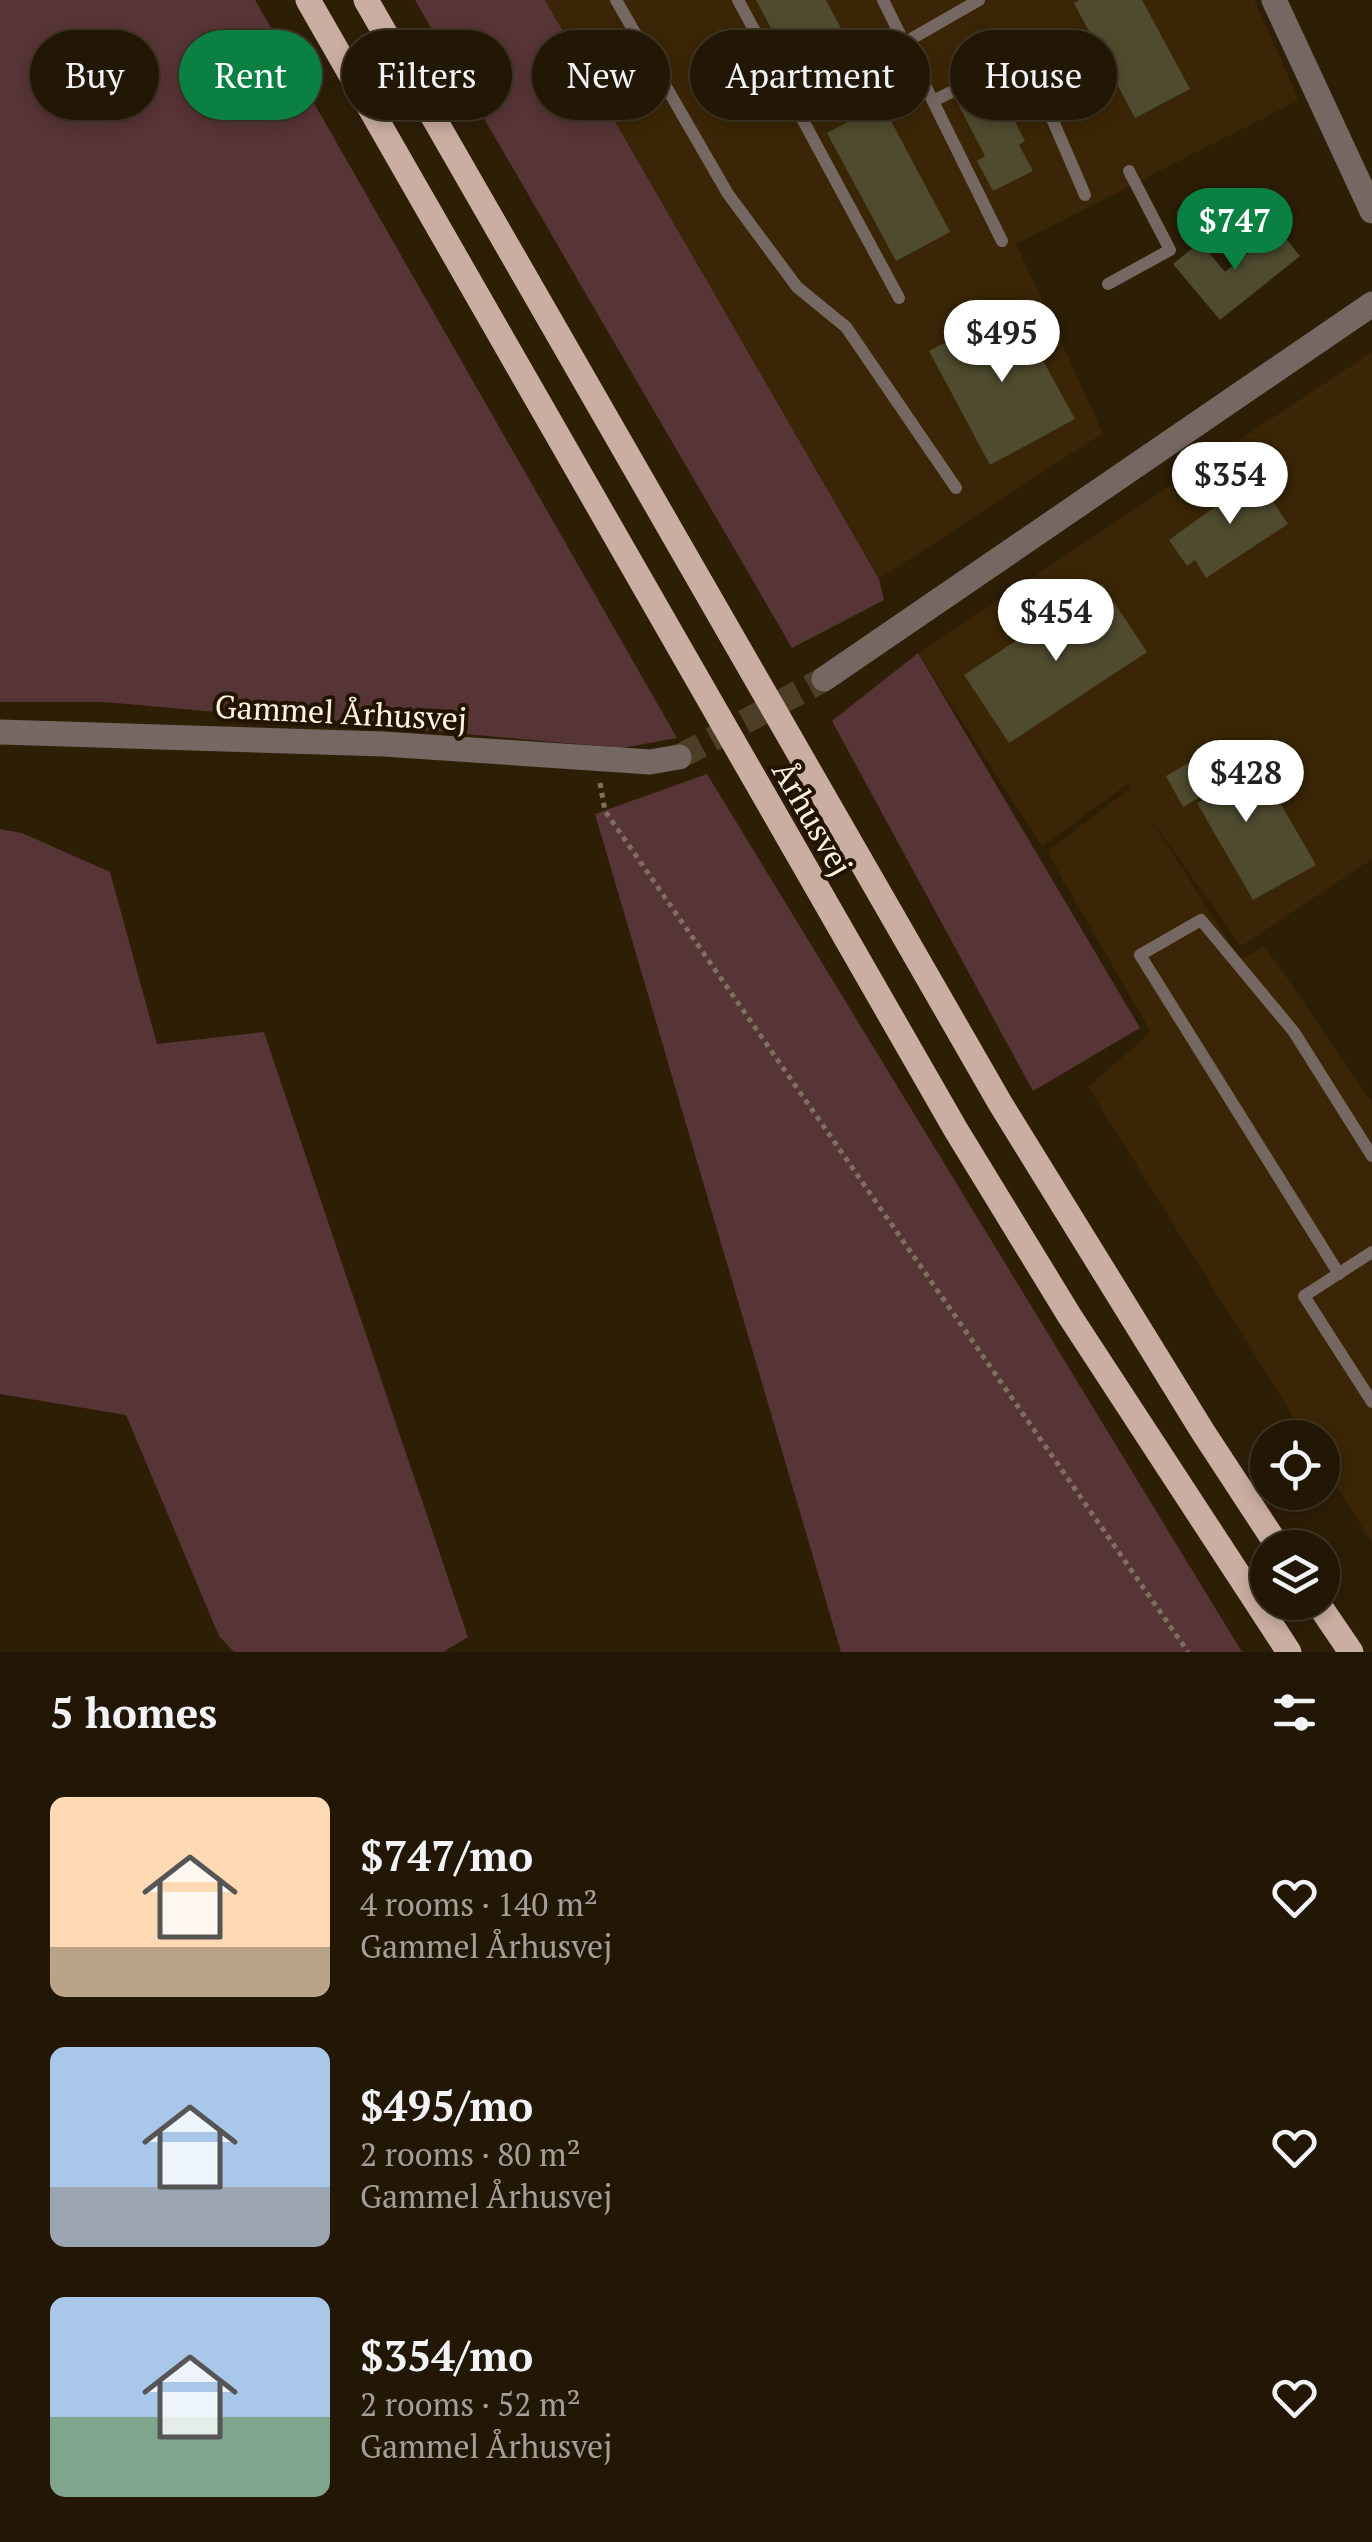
<!DOCTYPE html>
<meta charset="utf-8">
<style>
body{margin:0;font-family:"PT Serif",serif;background:#2a1f0e;color:#f1f3f6;height:100vh;display:flex;flex-direction:column;font-size:38px;white-space:nowrap}
*{box-sizing:border-box;margin:0}
p{font-size:32px;color:#a29f9a}
.icon{flex:none;width:55px;height:55px;fill:none;stroke:currentColor;stroke-width:2;stroke-linecap:round;stroke-linejoin:round}
.map{position:relative;height:1652px;overflow:hidden}
.details{display:flex;flex-direction:column;background:#221604;flex:1}
.details>*{flex:none}
.top-card{position:absolute;left:30px;top:30px;width:1312px;height:90px;display:flex;gap:20px}
.fabs{position:absolute;left:1250px;top:1420px;display:grid;gap:20px}
.fabs a{display:grid;place-items:center;width:90px;height:90px;border-radius:50%;background:#221604;box-shadow:0 5px 15px #0003,0 0 0 2px #3f3526;font-size:50px}
.price{position:absolute;translate:-50% -85px;padding:0 22px;border-radius:35px;background:#fff;color:#222;font-size:32px;line-height:65px;filter:drop-shadow(0 2px 5px #0008)}
.price::after{content:'';position:absolute;left:50%;top:60px;width:30px;height:22px;margin-left:-15px;background:inherit;clip-path:polygon(0 0,100% 0,50% 100%)}
.price.on{background:#0b8043;color:#fff}
ul{padding:0;list-style:none}
li{display:flex;align-items:center;gap:30px;height:250px;padding:0 50px}
li span{display:grid;place-items:center;flex:none;width:280px;height:200px;border-radius:15px;color:#555}
li>.icon{margin-inline-start:auto}
span .icon{width:120px;height:120px;fill:#fffc;stroke-width:1}
li b{font-size:42px}
h2{display:flex;justify-content:space-between;align-items:center;height:120px;padding:0 50px;font-size:42px}
.chip{padding:0 35px;border-radius:45px;background:#221604;box-shadow:0 5px 15px #0003,0 0 0 2px #3f3526;font-size:35px;line-height:90px}
.chip.on{background:#0b8043;color:#fff}
.map>svg:first-child{display:block}
.built{fill:#3a2606}
.green{fill:#573435}
.building{fill:#4e4b2f}
.lines{fill:none;stroke-linecap:round;stroke-linejoin:round}
.minor-tunnel{stroke:#4c3e27;stroke-width:25;stroke-dasharray:25 12;stroke-linecap:butt}
.path{stroke:#7d705c;stroke-width:5;stroke-dasharray:5 5;stroke-linecap:butt}
.service{stroke:#756761;stroke-width:12}
.minor{stroke:#756761;stroke-width:25}
.tertiary{stroke:#756761;stroke-width:25}
.primary{stroke:#caaea1;stroke-width:25}
.labels{text-anchor:middle;dominant-baseline:central;stroke-width:8;stroke-linejoin:round;paint-order:stroke}
.street-label{font-size:32px;fill:#fdf3e5;stroke:#231400}
</style>
<div class="map">
<svg width="1372" height="1652" viewBox="0 0 1372 1652">
<rect width="100%" height="100%" fill="#2d1e06"/>
<g class="built">
<path d="M545,0H1254L1299,100L1016,244L1103,433L879,579Z"/>
<path d="M1372,352V859L1241,946L1144,809L1240,959L1265,946L1372,1103V1543L1323,1464L1322,1438L1306,1437L1088,1087L1151,1032L1047,852L1131,787L1127,784L1042,847L918,653Z"/>
</g>
<g class="green">
<path d="M0,0H255L677,738L622,748L104,702H0Z"/>
<path d="M415,0H545L879,579L884,600L792,648Z"/>
<path d="M918,653L1140,1028L1033,1091L832,721Z"/>
<path d="M707,774L1242,1652H841L595,814Z"/>
<path d="M0,829L22,833L110,872L157,1044L264,1032L468,1637L443,1652H234L219,1636L126,1415L0,1394Z"/>
</g>
<g class="building">
<path d="M756,0H826L861,66L806,94Z"/>
<path d="M1080,0H1142L1190,89L1135,118L1074,3Z"/>
<path d="M1008,81L1018,101L1007,107L1025,141L1019,145L1033,171L993,191L977,161L985,156L959,106Z"/>
<path d="M882,104L950,232L896,261L827,133Z"/>
<path d="M1204,190L1218,208L1190,231L1176,212Z"/>
<path d="M1278,229L1300,256L1220,320L1173,264L1200,242L1225,272Z"/>
<path d="M1013,306L1075,419L990,465L929,351Z"/>
<path d="M1239,476L1246,486L1257,478L1288,524L1206,578L1195,560L1187,566L1169,540L1222,502L1215,492Z"/>
<path d="M1102,584L1147,652L1009,743L964,675Z"/>
<path d="M1204,754L1224,789L1260,768L1316,865L1253,900L1197,803L1211,795L1209,792L1183,807L1166,776Z"/>
</g>
<g class="lines">
<path class="minor-tunnel" d="M679,757L824,679"/>
<path class="path" d="M600,783L605,811L1188,1652"/>
<g class="service">
<path d="M616,0L728,194L797,287L846,327L956,488"/>
<path d="M738,0L899,298"/>
<path d="M883,0L1002,241"/>
<path d="M904,43L979,0"/>
<path d="M933,101L1025,56L1085,195"/>
<path d="M1108,284L1170,250L1129,171"/>
<path d="M1372,1252L1304,1296L1372,1402"/>
<path d="M1339,1274L1140,955L1201,920L1294,1032L1372,1156"/>
</g>
<g class="minor">
<path d="M824,679L1372,304"/>
<path d="M0,732L384,744L650,762L679,757"/>
</g>
<path class="tertiary" d="M1274,0L1372,211"/>
<g class="primary">
<path d="M308,0L956,1130L1069,1315L1289,1652"/>
<path d="M366,0L1000,1103L1203,1432L1279,1548"/>
<path d="M1317,1602L1351,1652"/>
</g>
</g>
<g class="labels">
<g class="street-label">
<text transform="translate(341 712) rotate(3)">Gammel Århusvej</text>
<text transform="translate(813 818) rotate(60)">Århusvej</text>
</g>
</g>
</svg>
<div class="fabs">
<a><svg class="icon" aria-label="locate" viewBox="0 0 24 24"><circle cx="12" cy="12" r="6"/><path d="M12 2v4M12 18v4M2 12h4M18 12h4"/></svg></a>
<a><svg class="icon" aria-label="layers" viewBox="0 0 24 24"><path d="M12 4l9 5-9 5-9-5zM3 14l9 5 9-5"/></svg></a>
</div>
<b class="price on" style="left:1235px;top:273px">$747</b>
<b class="price" style="left:1002px;top:385px">$495</b>
<b class="price" style="left:1230px;top:527px">$354</b>
<b class="price" style="left:1056px;top:664px">$454</b>
<b class="price" style="left:1246px;top:825px">$428</b>
<div class="top-card">
<a class="chip">Buy</a>
<a class="chip on">Rent</a>
<a class="chip">Filters</a>
<a class="chip">New</a>
<a class="chip">Apartment</a>
<a class="chip">House</a>
</div>
</div>
<section class="details">
<h2>5 homes<svg class="icon" aria-label="filters" viewBox="0 0 24 24"><path d="M4 7h16M4 17h16"/><circle cx="9" cy="7" r="2"/><circle cx="15" cy="17" r="2"/></svg></h2>
<ul>
<li><span style="background:linear-gradient(#ffd9b3 75%,#b9a48a 0)"><svg class="icon" aria-label="home" viewBox="0 0 24 24"><path d="M3 11l9-7 9 7M6 9v11h12V9"/></svg></span><div><b>$747/mo</b><p>4 rooms · 140 m²</p><p>Gammel Århusvej</p></div><svg class="icon" aria-label="heart" viewBox="0 0 24 24"><path d="M12 20l-8-8c-3-5 5-10 8-4 3-6 11-1 8 4z"/></svg></li>
<li><span style="background:linear-gradient(#a9c7e8 70%,#9aa5b1 0)"><svg class="icon" aria-label="home" viewBox="0 0 24 24"><path d="M3 11l9-7 9 7M6 9v11h12V9"/></svg></span><div><b>$495/mo</b><p>2 rooms · 80 m²</p><p>Gammel Århusvej</p></div><svg class="icon" aria-label="heart" viewBox="0 0 24 24"><path d="M12 20l-8-8c-3-5 5-10 8-4 3-6 11-1 8 4z"/></svg></li>
<li><span style="background:linear-gradient(#a9c7e8 60%,#7fa58c 0)"><svg class="icon" aria-label="home" viewBox="0 0 24 24"><path d="M3 11l9-7 9 7M6 9v11h12V9"/></svg></span><div><b>$354/mo</b><p>2 rooms · 52 m²</p><p>Gammel Århusvej</p></div><svg class="icon" aria-label="heart" viewBox="0 0 24 24"><path d="M12 20l-8-8c-3-5 5-10 8-4 3-6 11-1 8 4z"/></svg></li>
</ul>
</section>
